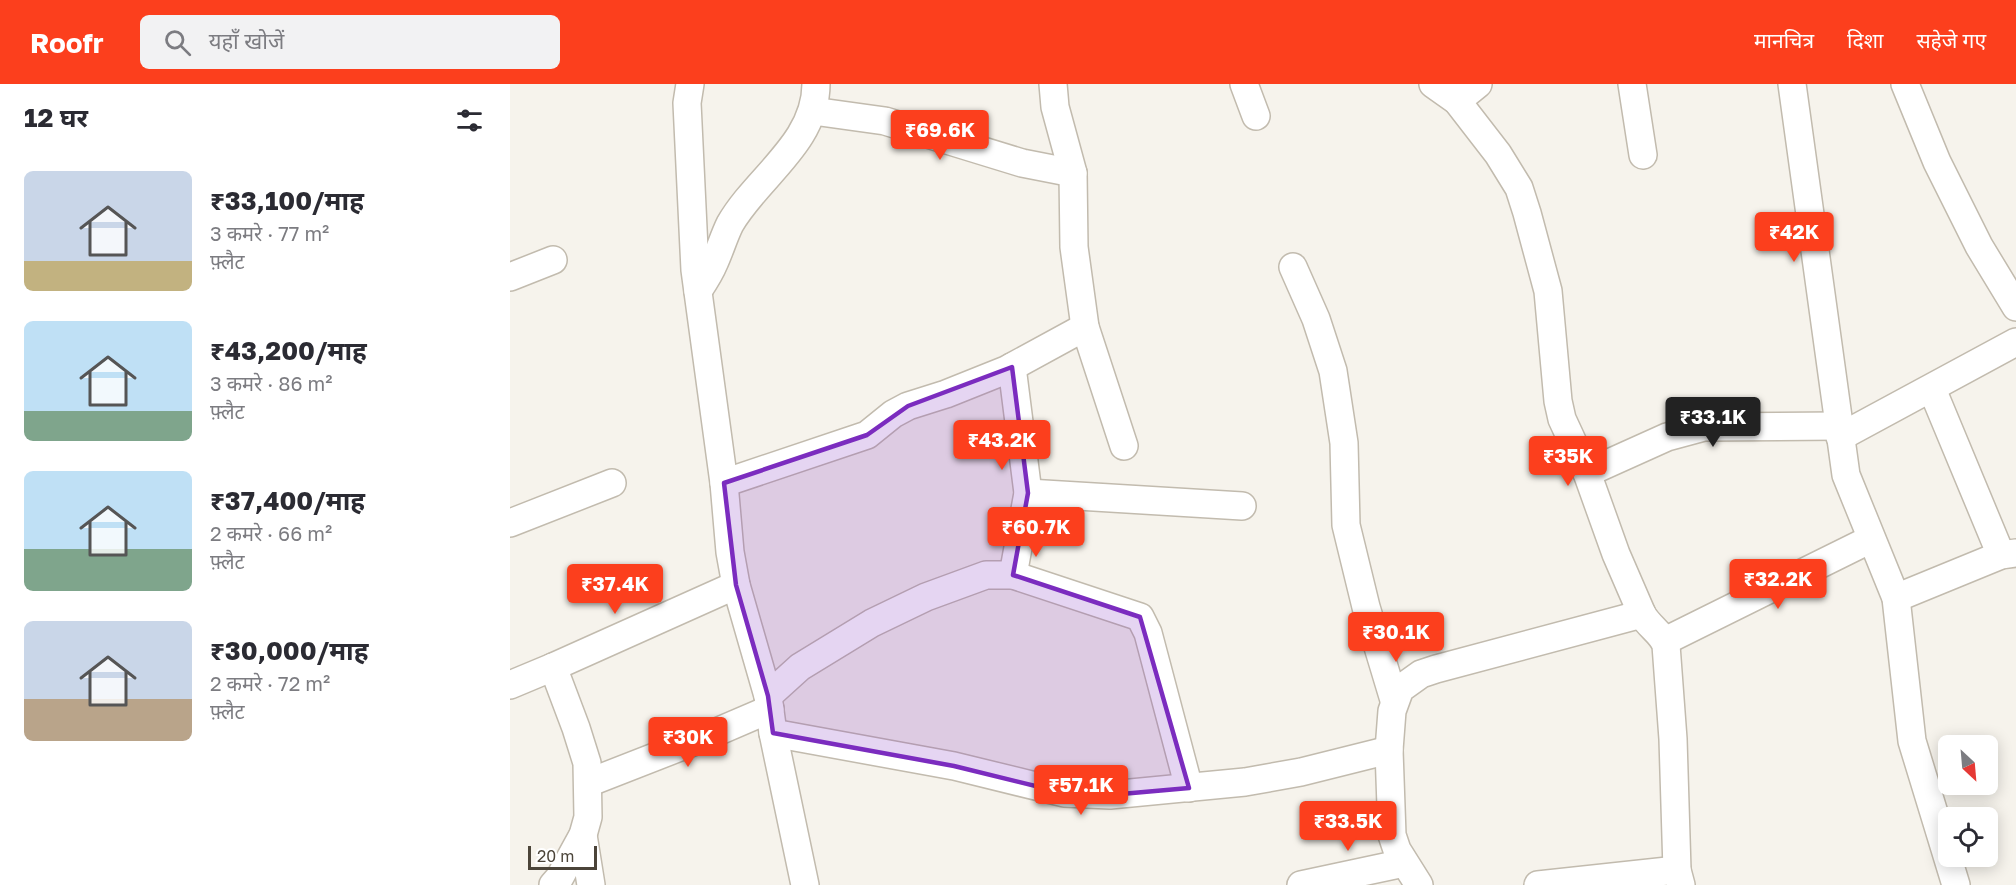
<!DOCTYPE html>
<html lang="hi">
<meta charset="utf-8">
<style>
body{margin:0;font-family:"Golos Text","Noto Sans Devanagari",sans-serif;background:#f2f2f3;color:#2b2b33;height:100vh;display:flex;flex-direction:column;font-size:22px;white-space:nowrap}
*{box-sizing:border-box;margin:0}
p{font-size:20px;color:#7c7c81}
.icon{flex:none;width:33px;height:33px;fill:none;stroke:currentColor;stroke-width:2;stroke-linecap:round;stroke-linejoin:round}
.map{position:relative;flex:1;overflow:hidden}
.panel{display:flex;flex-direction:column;background:#fff;width:510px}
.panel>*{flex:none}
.needle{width:39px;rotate:154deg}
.controls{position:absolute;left:1428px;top:651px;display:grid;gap:12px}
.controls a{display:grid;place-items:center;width:60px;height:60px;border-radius:9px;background:#fff;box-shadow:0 3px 15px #0003;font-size:30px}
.scale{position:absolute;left:18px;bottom:15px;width:69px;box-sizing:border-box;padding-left:6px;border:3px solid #4b4439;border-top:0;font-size:16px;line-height:21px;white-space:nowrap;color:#4b4439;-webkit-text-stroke:4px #fff;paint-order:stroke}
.price{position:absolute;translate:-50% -51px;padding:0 14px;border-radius:6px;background:#fc3f1d;color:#fff;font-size:20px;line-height:39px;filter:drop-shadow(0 2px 3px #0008)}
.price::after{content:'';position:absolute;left:50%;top:36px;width:18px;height:14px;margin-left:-9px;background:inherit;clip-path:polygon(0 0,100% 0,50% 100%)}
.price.current{background:#222;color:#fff}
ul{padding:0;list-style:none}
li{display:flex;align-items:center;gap:18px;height:150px;padding:0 24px}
li span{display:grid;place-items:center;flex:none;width:168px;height:120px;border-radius:9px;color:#555}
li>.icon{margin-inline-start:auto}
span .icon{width:72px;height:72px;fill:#fffc;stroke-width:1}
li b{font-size:26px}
h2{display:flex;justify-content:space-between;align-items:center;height:72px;padding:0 24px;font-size:26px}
header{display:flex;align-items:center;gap:36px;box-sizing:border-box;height:84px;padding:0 30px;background:#fc3f1d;color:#fff}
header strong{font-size:28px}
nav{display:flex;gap:33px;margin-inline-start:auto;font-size:21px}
.search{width:420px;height:54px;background:#f2f2f3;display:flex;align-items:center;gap:15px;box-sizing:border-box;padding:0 21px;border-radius:9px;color:#7c7c81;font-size:22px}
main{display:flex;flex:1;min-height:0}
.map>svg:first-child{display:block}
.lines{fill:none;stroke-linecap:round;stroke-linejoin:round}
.minor-casing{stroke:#c2bbae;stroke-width:30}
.minor{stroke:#fff;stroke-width:27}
.marked{fill:#7b2cbf;fill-opacity:0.2;stroke:#7b2cbf;stroke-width:4.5;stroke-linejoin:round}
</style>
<header>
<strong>Roofr</strong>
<div class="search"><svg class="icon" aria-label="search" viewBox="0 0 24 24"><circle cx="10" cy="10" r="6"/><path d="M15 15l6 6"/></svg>यहाँ खोजें</div>
<nav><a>मानचित्र</a><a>दिशा</a><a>सहेजे गए</a></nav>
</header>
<main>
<section class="panel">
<h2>12 घर<svg class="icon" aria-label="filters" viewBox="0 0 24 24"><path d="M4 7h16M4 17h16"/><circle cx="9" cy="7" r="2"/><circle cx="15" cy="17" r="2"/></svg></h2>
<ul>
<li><span style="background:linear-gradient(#c9d6e8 75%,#c2b280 0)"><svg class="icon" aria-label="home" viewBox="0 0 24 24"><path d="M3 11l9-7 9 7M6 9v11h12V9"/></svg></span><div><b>₹33,100/माह</b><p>3 कमरे · 77 m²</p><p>फ़्लैट</p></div></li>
<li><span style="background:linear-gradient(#bfe0f5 75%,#7fa58c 0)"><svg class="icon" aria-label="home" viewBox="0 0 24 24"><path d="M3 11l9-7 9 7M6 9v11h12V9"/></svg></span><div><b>₹43,200/माह</b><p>3 कमरे · 86 m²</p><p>फ़्लैट</p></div></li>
<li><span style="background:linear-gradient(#bfe0f5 65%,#7fa58c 0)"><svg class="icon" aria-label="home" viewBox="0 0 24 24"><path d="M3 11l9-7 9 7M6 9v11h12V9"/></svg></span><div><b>₹37,400/माह</b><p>2 कमरे · 66 m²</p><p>फ़्लैट</p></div></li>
<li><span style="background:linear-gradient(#c9d6e8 65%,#b9a48a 0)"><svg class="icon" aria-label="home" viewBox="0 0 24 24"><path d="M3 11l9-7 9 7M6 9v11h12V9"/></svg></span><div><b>₹30,000/माह</b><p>2 कमरे · 72 m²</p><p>फ़्लैट</p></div></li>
</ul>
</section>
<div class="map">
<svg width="1506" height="801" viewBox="0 0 1506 801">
<rect width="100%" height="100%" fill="#f6f3ec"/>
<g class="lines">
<g class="minor-casing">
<g id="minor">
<path d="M180,0L177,19L185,186L214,399L220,468L226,501L258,612L263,649L295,801"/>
<path d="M543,0L545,23L563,89L564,163L575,243L614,362"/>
<path d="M734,0L746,32"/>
<path d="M923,0L947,17L988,70L1009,104L1017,129L1038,207L1048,317L1052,335L1077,389L1106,470L1132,530C1139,543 1151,548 1156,561L1163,655L1167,786L1171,801"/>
<path d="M1122,0L1133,71"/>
<path d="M1282,0L1336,391L1386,514L1402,657L1446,801"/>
<path d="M1395,0L1427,78L1469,162L1506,223"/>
<path d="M947,17L968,0"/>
<path d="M303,27L375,37L512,79L563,89"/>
<path d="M783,183L806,235L823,287L834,359L836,441L856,523L884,616"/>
<path d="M0,193L43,176"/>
<path d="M188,207C194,198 200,189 204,179C210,166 214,152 220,140C247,93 306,59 306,0"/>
<path d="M502,283L518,409L503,491"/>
<path d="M1422,305L1491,471"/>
<path d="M1330,353L1506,258"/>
<path d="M1077,389L1157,353L1194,343L1329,342"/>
<path d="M214,399L357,351L383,330L398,322L436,310L496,286L575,243"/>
<path d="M518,409L732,422"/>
<path d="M0,439L102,399"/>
<path d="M1386,514L1491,471L1506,469"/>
<path d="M1155,557L1361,455"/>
<path d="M0,601L43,583L226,501"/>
<path d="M258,612L290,583L362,539L416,513L476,491H503L630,533L638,549L679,704"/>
<path d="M263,649L444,682L554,709L600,711L735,698L791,688L879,666"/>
<path d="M78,699L188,656L260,625"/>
<path d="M73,751L81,801"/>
<path d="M43,801L50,793L73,751L78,733L77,679L66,644L43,583"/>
<path d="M791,801L894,779"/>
<path d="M909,801L887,766L882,751L879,666L882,627L890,605L911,590L926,585L1132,530"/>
<path d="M1028,801L1167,786"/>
</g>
</g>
<use href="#minor" class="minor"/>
</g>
<path class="marked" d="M502,283L518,409L503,491L630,533L679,704L600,711L554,709L444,682L263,649L258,612L226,501L214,399L357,351L398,322Z"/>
</svg>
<div class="controls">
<a><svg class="needle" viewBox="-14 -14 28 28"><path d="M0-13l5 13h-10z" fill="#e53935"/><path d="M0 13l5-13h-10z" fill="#7c7c81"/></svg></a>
<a><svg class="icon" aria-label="locate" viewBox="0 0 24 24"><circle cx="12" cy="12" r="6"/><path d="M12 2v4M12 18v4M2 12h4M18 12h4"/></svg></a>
</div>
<div class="scale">20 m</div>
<b class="price" style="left:430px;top:77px">₹69.6K</b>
<b class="price" style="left:1284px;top:179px">₹42K</b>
<b class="price current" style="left:1203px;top:364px">₹33.1K</b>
<b class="price" style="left:492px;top:387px">₹43.2K</b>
<b class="price" style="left:1058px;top:403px">₹35K</b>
<b class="price" style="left:526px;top:474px">₹60.7K</b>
<b class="price" style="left:1268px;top:526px">₹32.2K</b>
<b class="price" style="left:105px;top:531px">₹37.4K</b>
<b class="price" style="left:886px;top:579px">₹30.1K</b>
<b class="price" style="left:178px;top:684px">₹30K</b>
<b class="price" style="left:571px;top:732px">₹57.1K</b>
<b class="price" style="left:838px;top:768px">₹33.5K</b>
</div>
</main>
